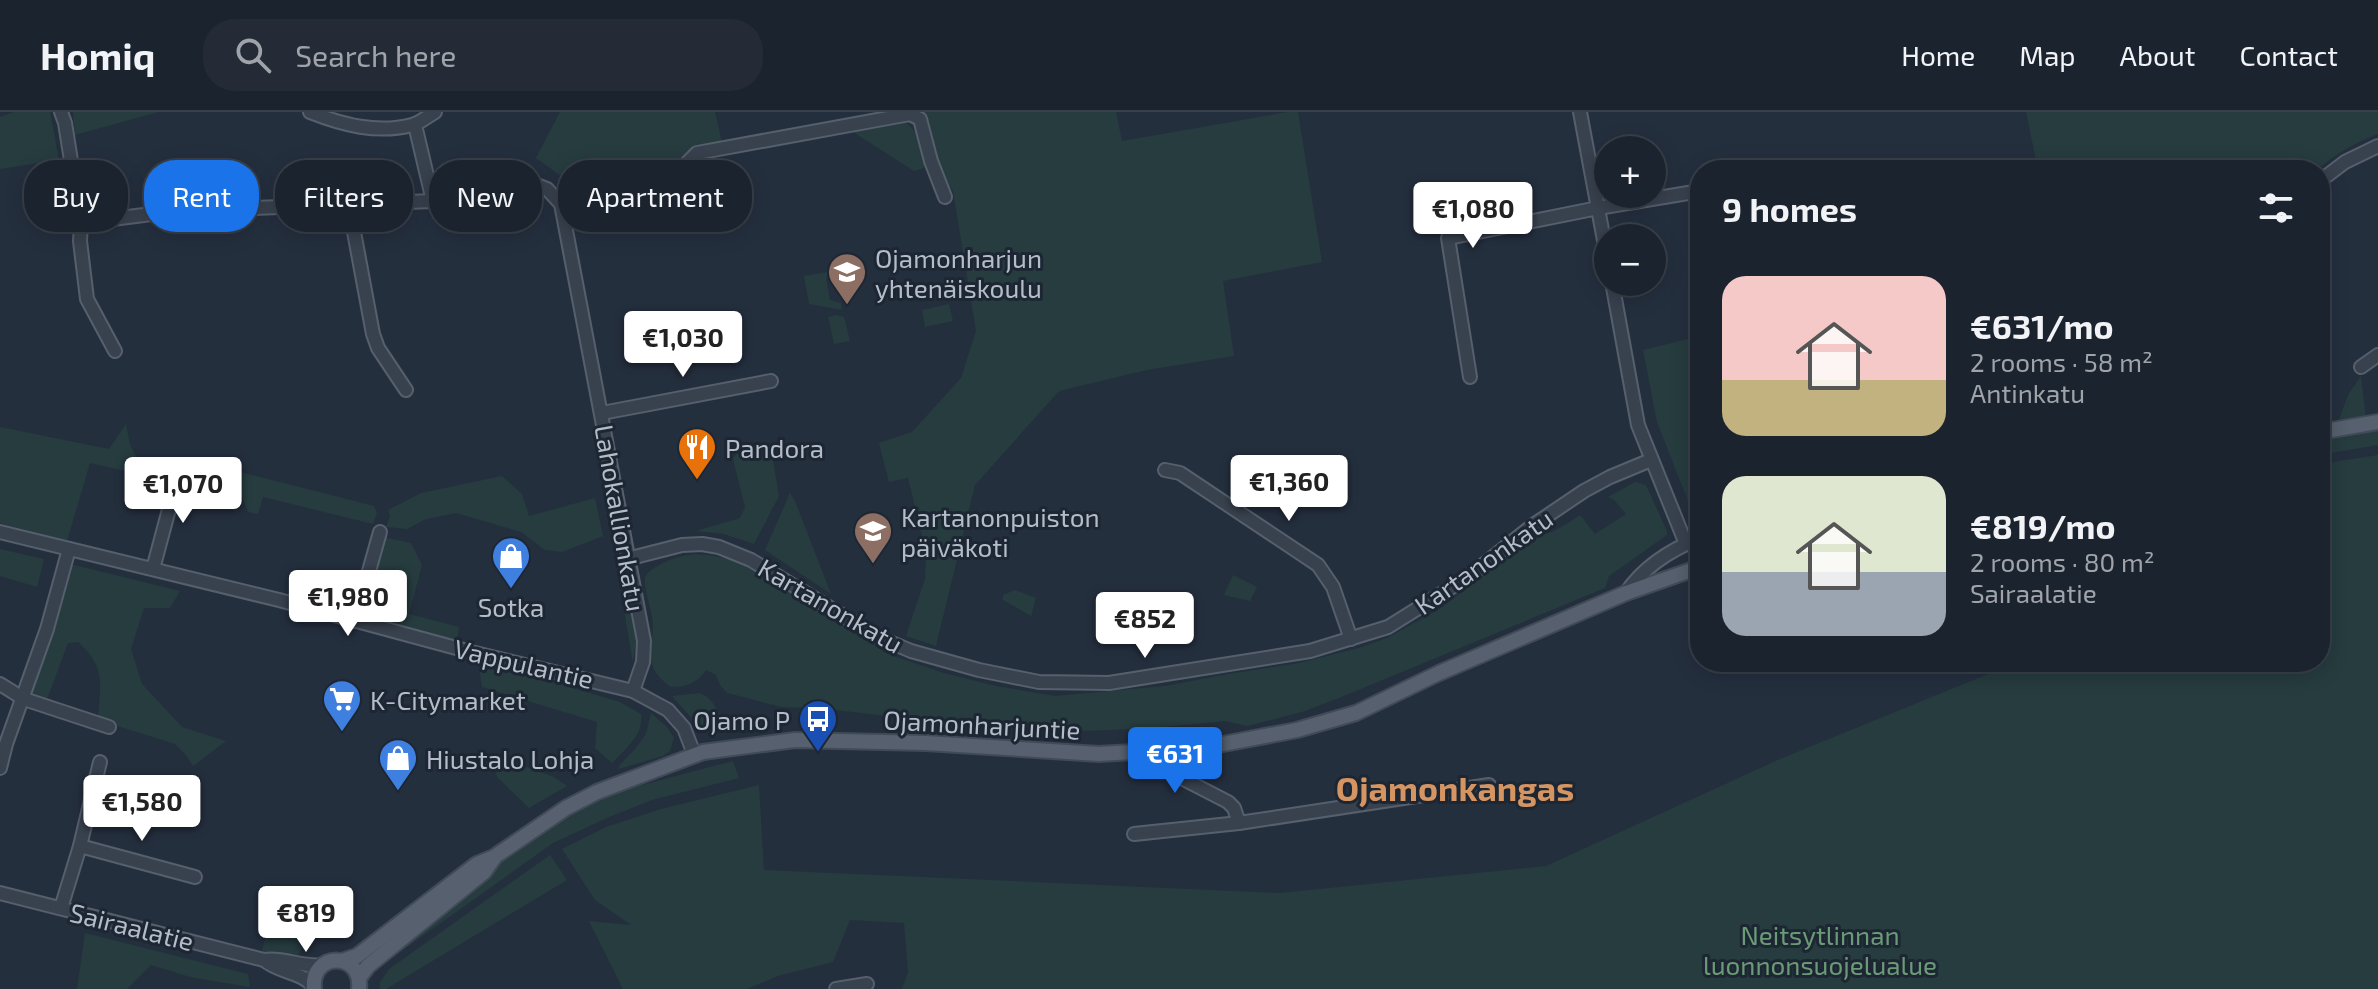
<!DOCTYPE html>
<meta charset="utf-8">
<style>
body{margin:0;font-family:"Exo 2",sans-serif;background:#242b36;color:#f1f3f6;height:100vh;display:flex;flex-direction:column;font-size:30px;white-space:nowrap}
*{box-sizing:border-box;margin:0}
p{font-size:26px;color:#a0a4aa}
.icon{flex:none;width:44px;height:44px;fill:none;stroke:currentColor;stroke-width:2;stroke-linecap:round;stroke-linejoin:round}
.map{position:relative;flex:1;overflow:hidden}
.panel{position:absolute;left:1690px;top:48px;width:640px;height:512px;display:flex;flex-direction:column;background:#1b232e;border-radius:32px;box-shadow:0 4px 20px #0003,0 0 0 2px #39404a}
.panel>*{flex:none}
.hud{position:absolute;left:24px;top:48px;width:760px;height:72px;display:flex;gap:16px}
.buttons{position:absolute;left:1594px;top:24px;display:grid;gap:16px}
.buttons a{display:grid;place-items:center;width:72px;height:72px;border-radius:50%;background:#1b232e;box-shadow:0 4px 20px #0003,0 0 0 2px #39404a;font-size:40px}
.price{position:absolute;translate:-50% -68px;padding:0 18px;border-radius:8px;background:#fff;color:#222;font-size:26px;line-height:52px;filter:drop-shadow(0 2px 4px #0008)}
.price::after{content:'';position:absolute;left:50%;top:48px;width:24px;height:18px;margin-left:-12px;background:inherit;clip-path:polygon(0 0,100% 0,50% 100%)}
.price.active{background:#1a73e8;color:#fff}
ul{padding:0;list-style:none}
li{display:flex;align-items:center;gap:24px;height:200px;padding:0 32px}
li span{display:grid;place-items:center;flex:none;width:224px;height:160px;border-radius:24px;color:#555}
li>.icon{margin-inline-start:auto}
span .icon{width:96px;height:96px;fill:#fffc;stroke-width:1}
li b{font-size:34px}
h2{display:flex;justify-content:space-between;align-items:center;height:96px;padding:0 32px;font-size:34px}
.chip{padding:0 28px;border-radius:32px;background:#1b232e;box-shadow:0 4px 20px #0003,0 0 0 2px #39404a;font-size:28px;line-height:72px}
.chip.active{background:#1a73e8;color:#fff}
header{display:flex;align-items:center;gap:48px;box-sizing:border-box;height:112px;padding:0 40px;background:#1b232e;border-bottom:2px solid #39404a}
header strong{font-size:38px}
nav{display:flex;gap:44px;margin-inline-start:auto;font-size:28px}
.search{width:560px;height:72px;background:#242b36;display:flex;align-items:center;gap:20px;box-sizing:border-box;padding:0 28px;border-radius:32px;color:#a0a4aa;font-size:30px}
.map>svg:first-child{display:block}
.green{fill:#263c3f}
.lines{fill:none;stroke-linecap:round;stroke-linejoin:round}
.minor-casing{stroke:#565f6c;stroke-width:16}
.major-casing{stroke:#414a57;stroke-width:18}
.minor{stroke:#38414e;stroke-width:12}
.major{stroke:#56606e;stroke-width:14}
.labels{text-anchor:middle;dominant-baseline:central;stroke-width:6;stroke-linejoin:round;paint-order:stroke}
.poi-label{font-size:26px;fill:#b4bcc9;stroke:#1d2633;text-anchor:start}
.street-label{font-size:26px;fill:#b4bcc9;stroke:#1d2633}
.park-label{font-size:26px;fill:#6b9a76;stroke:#1d2633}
.district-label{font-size:34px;font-weight:bold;fill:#d59563;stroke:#1d2633}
</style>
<header>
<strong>Homiq</strong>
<div class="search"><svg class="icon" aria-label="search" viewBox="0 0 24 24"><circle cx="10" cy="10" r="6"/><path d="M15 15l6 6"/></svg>Search here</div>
<nav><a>Home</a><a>Map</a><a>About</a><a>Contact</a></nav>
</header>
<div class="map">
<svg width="2378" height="877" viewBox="0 0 2378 877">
<rect width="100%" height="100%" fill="#242f3e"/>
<g class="green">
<path d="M14,0H50L59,48L0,57V5Z"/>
<path d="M73,0H158L75,23Z"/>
<path d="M560,0H715L722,31L696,33L658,64L583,80L536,46Z"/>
<path d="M923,0H1116L1122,29L1288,0H1298L1322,150L1223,169L1234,244L1147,258L1059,279L975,373L936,534L906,524L925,467L926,440L908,366L889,370L879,331L912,320L961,266L976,219L953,79L939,59Z"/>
<path d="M2026,0H2378V22C2356,30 2335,42 2317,58H2038Z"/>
<path d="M903,9C918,17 927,38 924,56L914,59L853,20Z"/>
<path d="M827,160L828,165L826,166L830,188L841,191L842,198L809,192L804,164Z"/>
<path d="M949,192L953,209L925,215L922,198Z"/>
<path d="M836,203L844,205L850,229L834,232L828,205Z"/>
<path d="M1700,224V411L1697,412L1657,310L1643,238Z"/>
<path d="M2361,264L2366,306L2338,310L2348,283Z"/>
<path d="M126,312L130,333L137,346L169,352L165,368L90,351L67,429L0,411V315L109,337Z"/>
<path d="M2378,318V333L2320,343V328Z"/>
<path d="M771,335L779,384L754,432L724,422L696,419L740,406L745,395L733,347L737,341Z"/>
<path d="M2378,343V877H902L908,860L904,811L850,808L833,850L778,864L747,877H623L589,809L631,813L595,788L562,737L606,715L661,697L759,673L764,758L1280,781L1546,754L1780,647L1993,560L2005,550H2320V352Z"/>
<path d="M186,354L240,360L374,394L377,401L373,412L263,385L258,402L248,400L242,384L180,373Z"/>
<path d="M502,364L522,382L529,404L595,386L603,424L562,440L545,438L521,420L456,401L426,407L407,417L386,415L390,404L388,398L421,381Z"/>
<path d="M1635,370L1646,373L1667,419V423L1609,464L1605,476L1339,586L1302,600L1247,614L1225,609L1154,616L1088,619L962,613L819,596L781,595L727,581L720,573L716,563L706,558C697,571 687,575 671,575C643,554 652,544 653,515C653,501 643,475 645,466C648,458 656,455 663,451C693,437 711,442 741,451L888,542L944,561L996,574L1055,584L1165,574L1228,562L1299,551L1359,536L1387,526L1441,496L1535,424C1553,423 1566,412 1580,403L1595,422L1626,402L1614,388L1608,385Z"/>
<path d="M790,381L795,389L831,482L765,438Z"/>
<path d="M383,425L411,431L422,453L409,502L459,515L457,528C437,523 369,513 368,487C367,476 380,438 383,425Z"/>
<path d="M0,437L44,447L37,475L0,464Z"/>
<path d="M70,452L180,479L170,496H144L131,537L142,572L182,615L226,629L193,654L185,642L175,632L98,608C100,572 107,556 78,530L68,531L46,590L29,583Z"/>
<path d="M617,456L623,462L636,529L633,551Z"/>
<path d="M1233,463L1257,475L1250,489L1224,483Z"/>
<path d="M1015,478L1036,486L1031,504L1003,488V483Z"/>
<path d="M479,555L543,567L620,590L641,602C644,623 625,637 612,651L595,636L597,610L482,575Z"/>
<path d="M700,581C715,587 718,601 724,615L703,619L672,584Z"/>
<path d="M651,601L667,615L674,626L670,639L663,644L619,657V654L635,637L646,622Z"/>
<path d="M502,646L554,665L567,674L529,696L497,665C495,657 495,652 502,646Z"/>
<path d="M733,649L739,666L655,687L609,705L553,731L386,850H381L485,768L503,746L570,701L626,677Z"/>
<path d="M550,743L567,768L386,877H380V870L389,857Z"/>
<path d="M274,789L302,835L298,845L262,839Z"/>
<path d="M85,821L248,862L250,875L190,865L151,853L127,877H77Z"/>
</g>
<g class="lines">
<g class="minor-casing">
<g id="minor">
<path d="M61,0L65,11L81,111L80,129L87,187L115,239"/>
<path d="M310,0C343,13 377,22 412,13C420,11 428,4 435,0"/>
<path d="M1580,0L1608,150"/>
<path d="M415,13L433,89"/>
<path d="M2320,69L2345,50L2378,34"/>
<path d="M561,92L654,74L675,63L697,41L910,2L920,7L931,49L945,85"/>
<path d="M349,93L373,222L378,236L406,278"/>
<path d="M81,111L175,99L433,89L534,72L547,77L561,92L644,529L643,550L633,579"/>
<path d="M1612,170L1638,313L1686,432"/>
<path d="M2361,255L2378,243"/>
<path d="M1470,265L1448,126L1598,96L1700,79"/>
<path d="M602,301L771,269"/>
<path d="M1165,358L1180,361L1318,453L1333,475L1351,527"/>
<path d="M0,420L279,488L471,540L633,579L668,598L684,616L694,642"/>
<path d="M627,447L682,433L702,432L719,435L751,448L878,525L911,539L979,558L1039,570L1109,571L1310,539L1388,515L1468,465L1532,414L1584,379L1610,365L1651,348"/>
<path d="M153,457L179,360"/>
<path d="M1626,481C1644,454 1670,438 1700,426"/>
<path d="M355,509L380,420"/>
<path d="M0,572L24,587L109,615"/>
<path d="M1153,639L1155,649L1164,657L1228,690L1234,696L1239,711"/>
<path d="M0,656L6,632L47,517L69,437"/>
<path d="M1134,722L1239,711L1489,673"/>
<path d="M80,734L195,765"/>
<path d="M0,781L264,848C284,845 303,856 323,853"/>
<path d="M61,796L80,734L100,650"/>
<path d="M264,848C279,861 300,859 313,874"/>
<path d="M836,877L867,872"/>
</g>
</g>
<g class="major-casing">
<g id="major">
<path d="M2320,320L2378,310"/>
<path d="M342,849L357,844L477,752L494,745L566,696L597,680L703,640L795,628L926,631L1099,642L1202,636L1297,618L1356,601L1439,561L1626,481L1700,455"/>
<path d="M359,866L368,854L484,760L494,746"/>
<path d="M314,877C310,839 363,839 359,877"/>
</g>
</g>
<use href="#minor" class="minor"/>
<use href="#major" class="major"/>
</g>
<defs>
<g id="school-pin" transform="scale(2)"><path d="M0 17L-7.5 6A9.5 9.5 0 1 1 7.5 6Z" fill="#8d6e63" stroke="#1d2633"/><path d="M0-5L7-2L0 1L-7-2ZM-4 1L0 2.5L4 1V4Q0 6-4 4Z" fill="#fff"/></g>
<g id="restaurant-pin" transform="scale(2)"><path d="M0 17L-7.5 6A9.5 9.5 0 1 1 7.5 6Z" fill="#e8710a" stroke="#1d2633"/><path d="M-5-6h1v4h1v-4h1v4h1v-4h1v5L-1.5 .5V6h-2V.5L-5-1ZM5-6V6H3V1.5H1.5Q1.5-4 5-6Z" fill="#fff"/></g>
<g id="shop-pin" transform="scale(2)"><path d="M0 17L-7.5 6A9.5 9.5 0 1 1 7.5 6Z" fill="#3f7fe0" stroke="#1d2633"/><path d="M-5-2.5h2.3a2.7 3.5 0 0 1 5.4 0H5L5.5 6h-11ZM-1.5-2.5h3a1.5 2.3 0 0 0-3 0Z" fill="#fff"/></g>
<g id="supermarket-pin" transform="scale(2)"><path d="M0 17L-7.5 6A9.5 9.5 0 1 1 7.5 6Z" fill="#3f7fe0" stroke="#1d2633"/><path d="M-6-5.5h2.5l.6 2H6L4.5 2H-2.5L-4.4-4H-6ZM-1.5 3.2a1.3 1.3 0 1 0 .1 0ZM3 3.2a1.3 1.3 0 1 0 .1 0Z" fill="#fff"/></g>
<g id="bus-pin" transform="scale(2)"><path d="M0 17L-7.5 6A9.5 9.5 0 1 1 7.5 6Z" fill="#1a4fb4" stroke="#1d2633"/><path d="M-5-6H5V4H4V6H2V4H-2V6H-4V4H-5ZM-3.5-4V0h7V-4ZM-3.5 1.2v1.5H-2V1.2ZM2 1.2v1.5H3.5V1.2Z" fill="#fff"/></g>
</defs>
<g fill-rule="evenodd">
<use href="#school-pin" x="847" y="160"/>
<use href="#restaurant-pin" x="697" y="335"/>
<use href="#school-pin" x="873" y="419"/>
<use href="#shop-pin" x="511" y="444"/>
<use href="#supermarket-pin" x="342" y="587"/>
<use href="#bus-pin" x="818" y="607"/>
<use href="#shop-pin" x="398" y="646"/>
</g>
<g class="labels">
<g class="poi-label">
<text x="875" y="145">Ojamonharjun<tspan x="875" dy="30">yhtenäiskoulu</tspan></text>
<text x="725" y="335">Pandora</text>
<text x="901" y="404">Kartanonpuiston<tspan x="901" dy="30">päiväkoti</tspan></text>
<text x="511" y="494" text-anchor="middle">Sotka</text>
<text x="370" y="587">K-Citymarket</text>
<text x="790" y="607" text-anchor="end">Ojamo P</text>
<text x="426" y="646">Hiustalo Lohja</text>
</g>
<g class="street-label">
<text transform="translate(621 406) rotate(80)">Lahokallionkatu</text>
<text transform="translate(1483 449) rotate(-35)">Kartanonkatu</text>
<text transform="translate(831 493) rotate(30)">Kartanonkatu</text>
<text transform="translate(524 551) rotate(13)">Vappulantie</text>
<text transform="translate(982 612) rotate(3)">Ojamonharjuntie</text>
<text transform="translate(132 814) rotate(14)">Sairaalatie</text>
</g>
<g class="park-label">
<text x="1820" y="822">Neitsytlinnan<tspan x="1820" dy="30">luonnonsuojelualue</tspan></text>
</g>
<g class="district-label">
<text x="1455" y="675">Ojamonkangas</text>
</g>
</g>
</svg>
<div class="buttons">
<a>+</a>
<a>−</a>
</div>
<b class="price" style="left:1473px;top:138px">€1,080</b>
<b class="price" style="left:683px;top:267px">€1,030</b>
<b class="price" style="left:1289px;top:411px">€1,360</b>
<b class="price" style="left:183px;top:413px">€1,070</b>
<b class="price" style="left:348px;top:526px">€1,980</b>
<b class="price" style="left:1145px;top:548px">€852</b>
<b class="price active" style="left:1175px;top:683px">€631</b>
<b class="price" style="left:142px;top:731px">€1,580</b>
<b class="price" style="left:306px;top:842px">€819</b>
<div class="hud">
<a class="chip">Buy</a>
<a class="chip active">Rent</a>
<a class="chip">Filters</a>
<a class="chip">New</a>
<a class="chip">Apartment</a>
</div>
<section class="panel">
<h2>9 homes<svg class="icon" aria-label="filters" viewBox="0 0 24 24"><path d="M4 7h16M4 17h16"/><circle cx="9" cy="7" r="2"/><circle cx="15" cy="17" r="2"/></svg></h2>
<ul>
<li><span style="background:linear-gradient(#f6c9c9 65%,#c2b280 0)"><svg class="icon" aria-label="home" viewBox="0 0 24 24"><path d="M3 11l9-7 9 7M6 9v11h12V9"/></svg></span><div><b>€631/mo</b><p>2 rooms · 58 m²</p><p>Antinkatu</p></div></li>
<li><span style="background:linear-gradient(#dfe7d0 60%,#9aa5b1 0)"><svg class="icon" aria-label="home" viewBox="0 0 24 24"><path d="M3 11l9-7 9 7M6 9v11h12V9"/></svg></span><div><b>€819/mo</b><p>2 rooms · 80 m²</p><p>Sairaalatie</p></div></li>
</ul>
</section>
</div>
